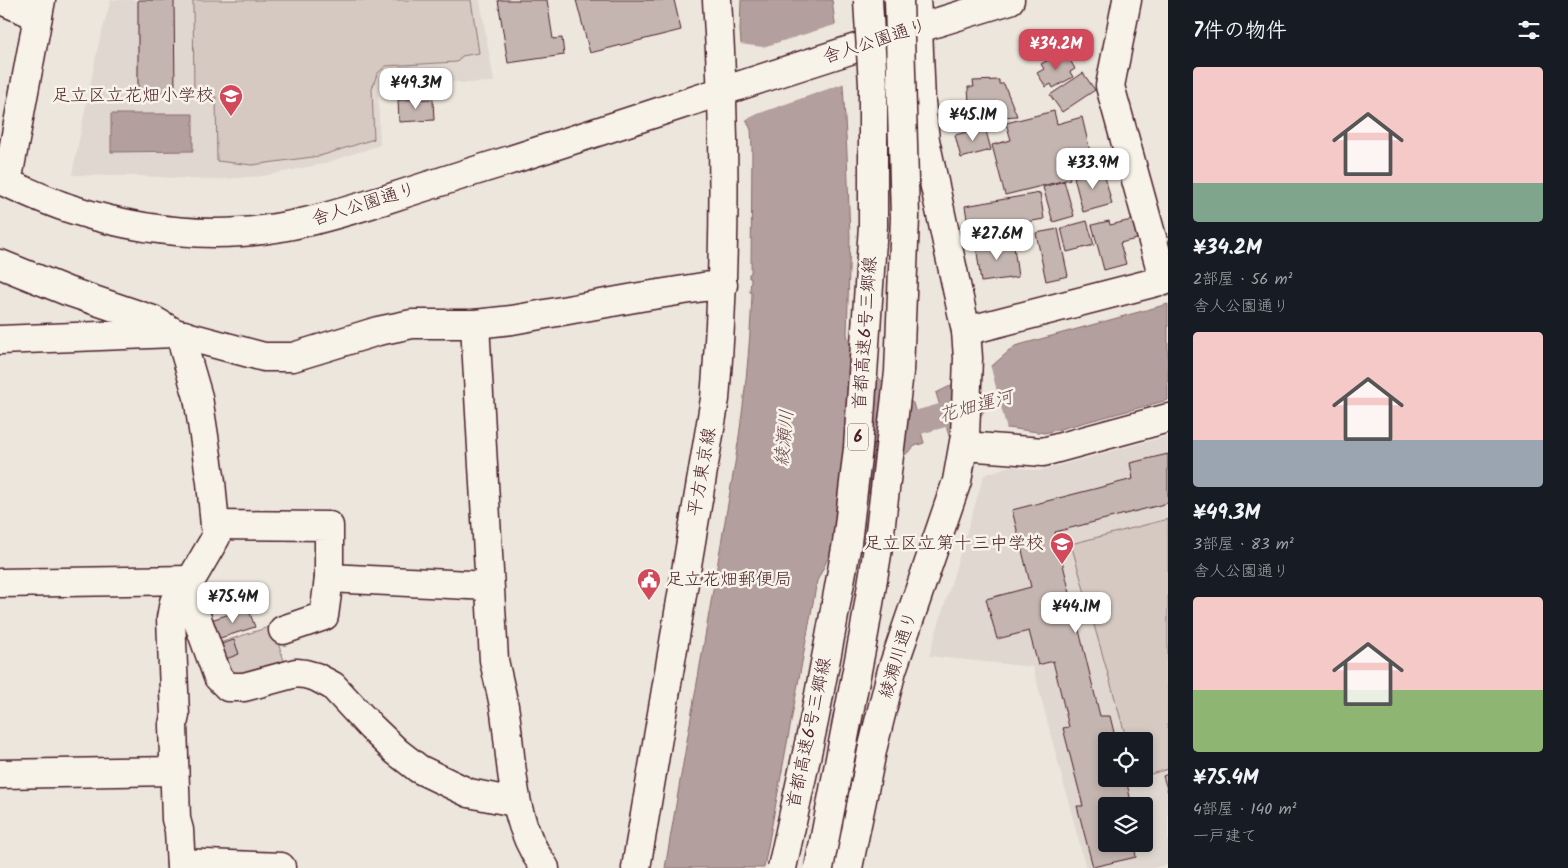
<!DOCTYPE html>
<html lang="ja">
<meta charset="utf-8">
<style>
body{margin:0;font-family:Kalam,"Klee One",sans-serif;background:#20242c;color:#f1f3f6;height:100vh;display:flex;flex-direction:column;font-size:19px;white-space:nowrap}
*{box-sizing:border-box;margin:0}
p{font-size:16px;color:#9ea1a6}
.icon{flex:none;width:28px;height:28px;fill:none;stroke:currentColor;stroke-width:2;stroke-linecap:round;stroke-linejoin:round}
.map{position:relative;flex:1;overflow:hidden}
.details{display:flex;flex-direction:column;background:#171b24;width:400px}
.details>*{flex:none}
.controls{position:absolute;left:1098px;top:732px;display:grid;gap:10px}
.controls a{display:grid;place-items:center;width:55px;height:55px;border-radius:5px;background:#171b24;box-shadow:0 2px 8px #0003;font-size:25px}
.price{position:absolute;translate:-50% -42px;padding:0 11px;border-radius:10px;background:#fff;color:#222;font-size:16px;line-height:32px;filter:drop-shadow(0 1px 2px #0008)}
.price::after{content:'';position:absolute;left:50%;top:30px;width:15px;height:11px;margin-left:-8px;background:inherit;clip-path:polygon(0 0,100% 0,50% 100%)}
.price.on{background:#d1495b;color:#fff}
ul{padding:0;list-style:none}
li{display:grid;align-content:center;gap:10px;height:265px;padding:0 25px}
li span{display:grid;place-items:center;height:155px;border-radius:5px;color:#555}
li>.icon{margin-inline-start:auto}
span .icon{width:90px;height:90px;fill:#fffc;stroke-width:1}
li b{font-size:21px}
h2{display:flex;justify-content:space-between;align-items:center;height:60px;padding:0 25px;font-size:21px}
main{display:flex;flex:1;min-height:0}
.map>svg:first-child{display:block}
.built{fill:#e0d7d0;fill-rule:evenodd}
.green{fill:#d5c9c2;stroke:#907476}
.water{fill:#b39f9d;stroke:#896c6f}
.pier{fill:#ece6dd}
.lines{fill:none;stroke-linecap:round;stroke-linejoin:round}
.canal{stroke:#b39f9d;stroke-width:24}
.building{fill:#c4b5b0;stroke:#4a1f2b}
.minor-casing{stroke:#4a1f2b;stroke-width:31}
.major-casing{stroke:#4a1f2b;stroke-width:31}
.minor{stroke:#f7f3e8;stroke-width:28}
.major{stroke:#f7f3e8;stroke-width:28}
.highway-bridge-casing{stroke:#4a1f2b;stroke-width:31;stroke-linecap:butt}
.highway-bridge{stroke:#f7f3e8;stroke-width:28}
.labels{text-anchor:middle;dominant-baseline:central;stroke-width:5;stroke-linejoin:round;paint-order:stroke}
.shield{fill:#f7f3e8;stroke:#7e5f64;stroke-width:1}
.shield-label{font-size:16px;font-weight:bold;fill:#4a1f2b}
.street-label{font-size:18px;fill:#4a1f2b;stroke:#f7f3e8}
.poi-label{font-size:18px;fill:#4a1f2b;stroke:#f7f3e8;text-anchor:end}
.water-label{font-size:19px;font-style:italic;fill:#6f4c53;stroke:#f7f3e8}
</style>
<main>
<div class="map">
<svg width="1168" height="868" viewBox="0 0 1168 868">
<rect width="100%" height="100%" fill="#ece6dd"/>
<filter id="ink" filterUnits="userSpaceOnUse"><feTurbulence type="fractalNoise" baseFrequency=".02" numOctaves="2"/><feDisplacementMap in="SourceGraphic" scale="10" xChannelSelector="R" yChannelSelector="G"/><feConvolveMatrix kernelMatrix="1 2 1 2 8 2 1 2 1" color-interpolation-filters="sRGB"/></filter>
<g filter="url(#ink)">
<g class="built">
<path d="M111,0H480L494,82L464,83L442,80L400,69L390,70L382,75L378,90L380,145L322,164L263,176L212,180L141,176L72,175L99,42Z"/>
<path d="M1168,436V864L1154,868H1086L1033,667L929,656L984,475L1010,466L1039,471ZM1106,741H1144V779H1106ZM1106,806H1144V844H1106Z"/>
</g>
<g class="green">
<path d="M193,0H471L479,53L462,56L457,62L386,66L377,74L372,89L374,139L320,156L252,165L217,161L216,97H194Z"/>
<path d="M1168,519V769L1144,776V741H1127L1071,544Z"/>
<path d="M272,626L286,666L232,677L219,643Z"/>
</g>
<g class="water">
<path d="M741,0H832L843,85L847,153L850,237L847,334L852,351L886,385L913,403L924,443L915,446L876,481L833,548L817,581L764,868H665L735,463C744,406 750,350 752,293L750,292L751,278H749V274L751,273L752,147L751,130L747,121L740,30Z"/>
<path d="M111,114H193V151L111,152Z"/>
<path d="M1168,304V400L1045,433L1008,428L950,439L936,393L993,365L1015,346Z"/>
</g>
<g class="pier">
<path d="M838,24L845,83L760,113L745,120L739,44L763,47Z"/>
<path d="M990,364L1007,430L953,439L954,382Z"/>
</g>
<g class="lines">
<path class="canal" d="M887,431L973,407"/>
</g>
<g class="building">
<path d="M138,0H174L175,92H138Z"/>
<path d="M498,0H547L553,39L562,38L564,55L508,63Z"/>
<path d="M576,0H674L681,30L590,53Z"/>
<path d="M1061,53L1065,60L1069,58L1075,69L1070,72L1073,77L1053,88L1051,84L1046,87L1037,73L1044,69L1041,64Z"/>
<path d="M1083,73L1095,90L1062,112L1050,95Z"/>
<path d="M999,80V84H1004L1017,116L970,119L968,87H974L973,81Z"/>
<path d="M433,99L434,120L399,122L398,100Z"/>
<path d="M1054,111L1057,124L1082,117L1093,164L1068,170L1070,179L1005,195L992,145L1011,140L1006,123Z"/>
<path d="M985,127L991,150L961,158L955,135Z"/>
<path d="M1103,169L1112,204L1083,212L1074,177Z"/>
<path d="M1064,181L1074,216L1053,222L1043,187Z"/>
<path d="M1040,193L1044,219L969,232L965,206Z"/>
<path d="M1140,218L1145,237L1120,243L1126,264L1104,270L1092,225L1109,221L1110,225Z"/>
<path d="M1087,221L1094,245L1067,252L1061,228Z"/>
<path d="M1058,229L1068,276L1046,281L1036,233Z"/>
<path d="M1013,239L1018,277L981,282L976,245Z"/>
<path d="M1168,454V503L1055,532L1100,716H1110L1116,741H1106V779H1126L1132,806H1106V844H1134L1136,857L1093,867L1077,806H1083L1063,728L1069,727L1053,661L1038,665L1029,631L997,639L986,599L1031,587L1012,510L1133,479L1130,463Z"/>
<path d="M248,608L255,627L217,639L211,620Z"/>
<path d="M234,640L239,654L226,659L221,644Z"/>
<path d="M1168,774V792L1163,776Z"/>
</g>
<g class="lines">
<g class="minor-casing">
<g id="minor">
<path d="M1,0L38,16"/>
<path d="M1127,0L1110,86L1164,281"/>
<path d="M0,180L7,183L41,0"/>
<path d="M0,264L67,291L153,320L175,333L264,357H293L378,331L412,324H475L512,320L640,297L703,287L723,285"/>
<path d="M475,324L494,660C497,675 501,690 504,706C513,761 509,820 545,868"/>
<path d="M966,331L1168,279"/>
<path d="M0,340L174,333"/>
<path d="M964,446L1043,452L1168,418"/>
<path d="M216,525L329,526V578L489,586"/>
<path d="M0,583L191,580"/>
<path d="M182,592L190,599L218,677L228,687H244L296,673L305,674L316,677L333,686L371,727L397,752L419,769L469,793L515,802"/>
<path d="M283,630L324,616L329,578"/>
<path d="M0,774L174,771"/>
<path d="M181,863L281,867"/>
<path d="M181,868L179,830L176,819L173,725L175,715L171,618L174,602L191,580L216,537L211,482L198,397L184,349V335"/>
<path d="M848,868L873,746L892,670L957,481L965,436L968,358L966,331L925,140L921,102L918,28"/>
</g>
</g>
<g class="major-casing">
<g id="major">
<path d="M916,0L918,28"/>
<path d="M7,183C28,192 49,202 71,209C127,227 183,236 241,232C291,229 337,214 384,200C424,187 464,174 504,162C673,108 841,51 1010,0"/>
<path d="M636,868L715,399C726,266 726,133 717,0"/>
</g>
</g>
<use href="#minor" class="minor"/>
<use href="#major" class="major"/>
<g class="highway-bridge-casing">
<g id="highway-bridge">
<path d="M782,868L814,721L831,632L847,543L858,448L873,226V85L868,0"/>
<path d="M819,868L864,634L878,548L899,372L905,217L899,0"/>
</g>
</g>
<use href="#highway-bridge" class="highway-bridge"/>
</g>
</g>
<defs>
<g id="school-pin" transform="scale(1.25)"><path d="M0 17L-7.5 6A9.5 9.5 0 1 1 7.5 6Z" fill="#d1495b" stroke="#f7f3e8"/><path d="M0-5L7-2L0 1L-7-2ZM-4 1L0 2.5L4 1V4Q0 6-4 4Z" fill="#fff"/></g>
<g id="civic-pin" transform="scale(1.25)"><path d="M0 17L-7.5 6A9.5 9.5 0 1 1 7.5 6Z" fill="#d1495b" stroke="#f7f3e8"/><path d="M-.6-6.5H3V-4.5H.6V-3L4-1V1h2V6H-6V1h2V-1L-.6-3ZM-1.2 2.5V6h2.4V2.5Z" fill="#fff"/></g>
</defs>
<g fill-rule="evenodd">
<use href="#school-pin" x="231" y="96"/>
<use href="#school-pin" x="1062" y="544"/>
<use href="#civic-pin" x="649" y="580"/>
</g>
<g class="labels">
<rect class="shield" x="848" y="423.5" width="20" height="27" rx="4"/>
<g class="shield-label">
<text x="858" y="437">6</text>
</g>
<g class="street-label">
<text transform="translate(875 42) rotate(-18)">舎人公園通り</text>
<text transform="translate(364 205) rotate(-17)">舎人公園通り</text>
<text transform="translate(866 333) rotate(-86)">首都高速6号三郷線</text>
<text transform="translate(703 472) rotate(-80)">平方東京線</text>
<text transform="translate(899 655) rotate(-73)">綾瀬川通り</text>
<text transform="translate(810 733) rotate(-78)">首都高速6号三郷線</text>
</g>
<g class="poi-label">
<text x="214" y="96">足立区立花畑小学校</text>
<text x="1044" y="544">足立区立第十三中学校</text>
<text x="666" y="580" text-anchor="start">足立花畑郵便局</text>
</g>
<g class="water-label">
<text transform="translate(976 407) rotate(-15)">花畑運河</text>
<text transform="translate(785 438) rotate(-84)">綾瀬川</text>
</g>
</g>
</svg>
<div class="controls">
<a><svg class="icon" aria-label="locate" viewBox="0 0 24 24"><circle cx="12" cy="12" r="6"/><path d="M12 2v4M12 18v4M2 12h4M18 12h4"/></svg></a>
<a><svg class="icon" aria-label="layers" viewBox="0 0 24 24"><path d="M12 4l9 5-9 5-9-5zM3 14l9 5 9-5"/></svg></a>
</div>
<b class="price on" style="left:1056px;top:71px">¥34.2M</b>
<b class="price" style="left:416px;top:110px">¥49.3M</b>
<b class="price" style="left:973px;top:142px">¥45.1M</b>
<b class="price" style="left:1093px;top:190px">¥33.9M</b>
<b class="price" style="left:997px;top:261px">¥27.6M</b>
<b class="price" style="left:233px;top:624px">¥75.4M</b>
<b class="price" style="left:1076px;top:634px">¥44.1M</b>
</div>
<section class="details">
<h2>7件の物件<svg class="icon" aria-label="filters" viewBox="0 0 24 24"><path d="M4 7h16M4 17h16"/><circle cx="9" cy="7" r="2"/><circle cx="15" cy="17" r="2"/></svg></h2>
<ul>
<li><span style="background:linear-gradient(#f6c9c9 75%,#7fa58c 0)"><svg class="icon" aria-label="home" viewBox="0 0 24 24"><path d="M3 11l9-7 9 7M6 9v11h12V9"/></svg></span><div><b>¥34.2M</b><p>2部屋 · 56 m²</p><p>舎人公園通り</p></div></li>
<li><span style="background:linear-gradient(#f6c9c9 70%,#9aa5b1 0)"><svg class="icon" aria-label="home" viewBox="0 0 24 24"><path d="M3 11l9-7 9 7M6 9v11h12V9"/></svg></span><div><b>¥49.3M</b><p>3部屋 · 83 m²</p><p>舎人公園通り</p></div></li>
<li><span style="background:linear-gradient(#f6c9c9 60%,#8fb573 0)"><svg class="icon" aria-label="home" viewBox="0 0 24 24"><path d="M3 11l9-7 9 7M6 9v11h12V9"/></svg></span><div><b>¥75.4M</b><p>4部屋 · 140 m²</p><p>一戸建て</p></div></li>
</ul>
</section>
</main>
